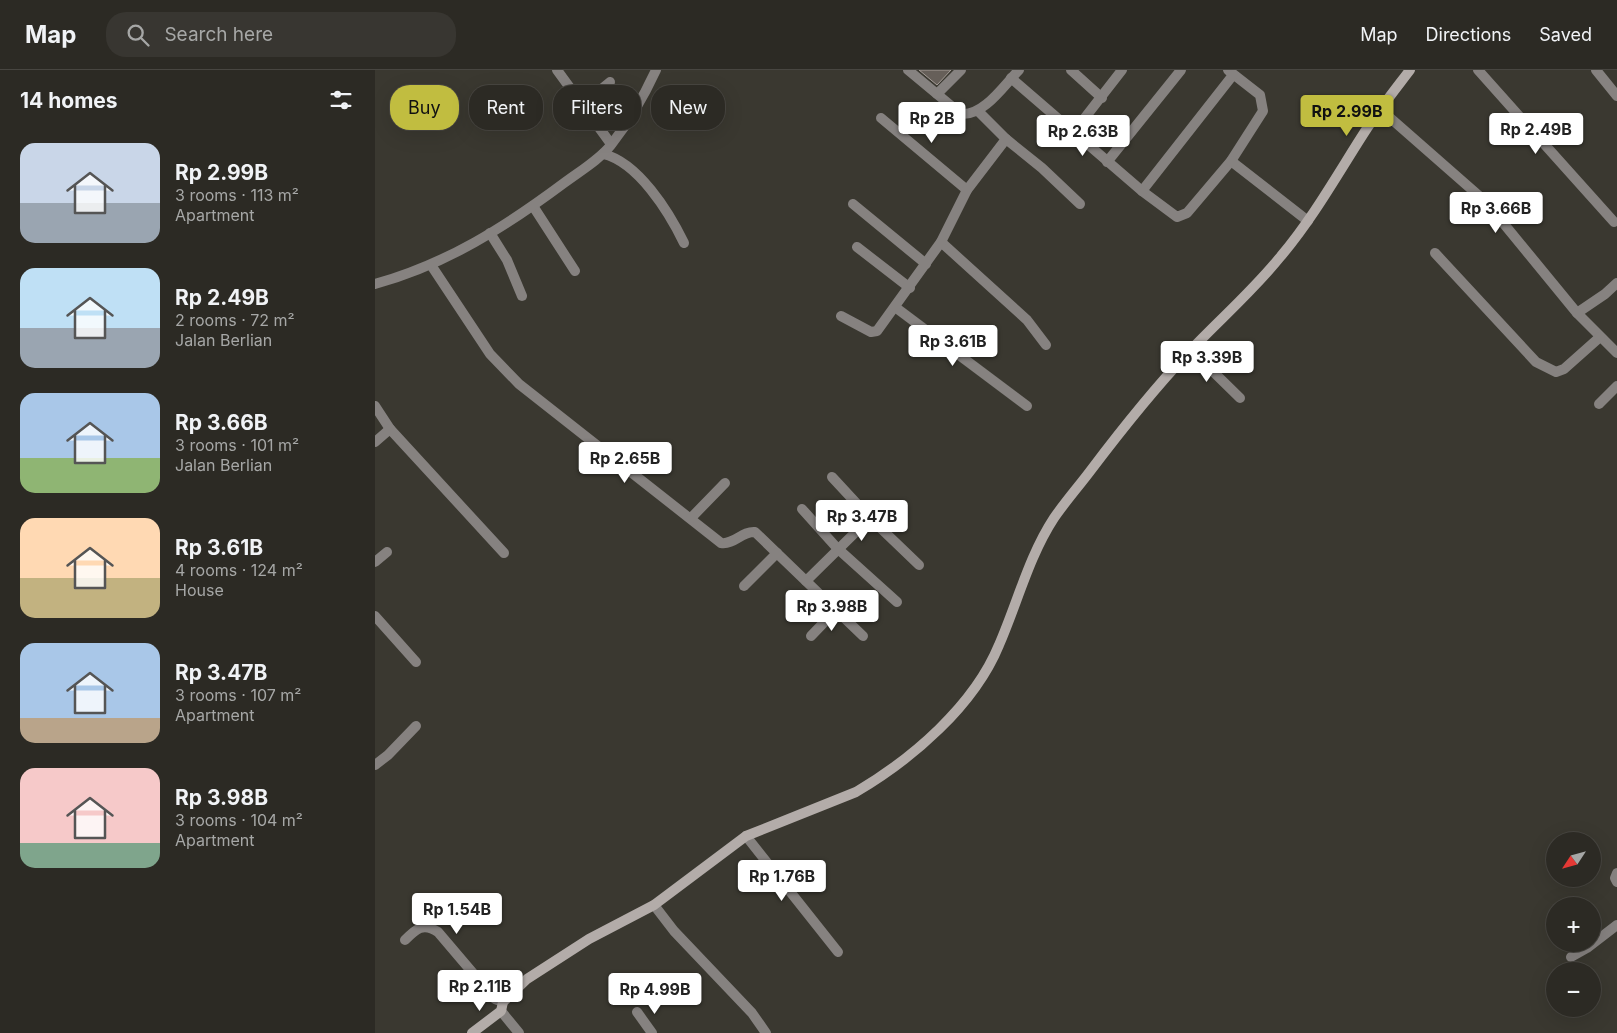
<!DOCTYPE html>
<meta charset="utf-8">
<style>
body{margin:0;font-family:Inter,sans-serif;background:#383631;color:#f1f3f6;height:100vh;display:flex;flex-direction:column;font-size:19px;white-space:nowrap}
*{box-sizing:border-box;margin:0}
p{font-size:16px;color:#a6a7a6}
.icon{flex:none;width:28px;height:28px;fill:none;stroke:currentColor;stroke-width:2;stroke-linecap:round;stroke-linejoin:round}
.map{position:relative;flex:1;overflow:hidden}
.panel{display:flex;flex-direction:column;background:#2c2a24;width:375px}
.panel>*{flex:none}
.top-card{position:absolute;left:15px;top:15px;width:475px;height:45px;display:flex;gap:10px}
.needle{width:32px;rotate:234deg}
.tools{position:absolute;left:1171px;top:762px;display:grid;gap:10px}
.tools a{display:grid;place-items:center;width:55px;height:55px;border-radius:50%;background:#2c2a24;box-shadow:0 5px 20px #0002,0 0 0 1px #484641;font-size:25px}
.price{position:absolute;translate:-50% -42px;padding:0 11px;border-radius:5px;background:#fff;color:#222;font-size:16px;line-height:32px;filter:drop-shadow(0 1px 2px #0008)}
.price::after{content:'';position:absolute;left:50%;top:30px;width:15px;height:11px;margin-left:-8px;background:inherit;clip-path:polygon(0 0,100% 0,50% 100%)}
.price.selected{background:#c1bd40;color:#111}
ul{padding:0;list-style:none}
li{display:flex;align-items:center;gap:15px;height:125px;padding:0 20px}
li span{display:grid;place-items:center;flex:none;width:140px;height:100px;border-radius:15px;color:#555}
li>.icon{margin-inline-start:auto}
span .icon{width:60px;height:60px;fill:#fffc;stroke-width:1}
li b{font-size:21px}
h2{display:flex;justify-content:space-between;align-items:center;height:60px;padding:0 20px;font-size:21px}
.chip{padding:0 18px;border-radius:20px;background:#2c2a24;box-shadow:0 5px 20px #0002,0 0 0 1px #484641;font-size:18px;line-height:45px}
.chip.selected{background:#c1bd40;color:#111}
header{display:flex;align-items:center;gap:30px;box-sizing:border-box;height:70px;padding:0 25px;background:#2c2a24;border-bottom:1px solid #484641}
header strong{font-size:24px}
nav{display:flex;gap:28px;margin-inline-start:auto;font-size:18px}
.search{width:350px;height:45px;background:#383631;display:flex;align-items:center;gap:12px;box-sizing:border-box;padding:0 18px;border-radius:20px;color:#a6a7a6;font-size:19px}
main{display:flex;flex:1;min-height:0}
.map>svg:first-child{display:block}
.building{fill:#665f59;stroke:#a59d97}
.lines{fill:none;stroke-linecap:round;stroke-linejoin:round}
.street{stroke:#868280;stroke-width:10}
.secondary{stroke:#b3aca9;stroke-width:10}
</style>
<header>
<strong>Map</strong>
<div class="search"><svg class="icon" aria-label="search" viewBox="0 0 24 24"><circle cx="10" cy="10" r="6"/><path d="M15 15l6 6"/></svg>Search here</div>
<nav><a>Map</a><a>Directions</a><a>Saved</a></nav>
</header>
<main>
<section class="panel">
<h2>14 homes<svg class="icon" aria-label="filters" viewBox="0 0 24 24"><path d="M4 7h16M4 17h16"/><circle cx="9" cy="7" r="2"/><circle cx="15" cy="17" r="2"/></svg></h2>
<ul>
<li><span style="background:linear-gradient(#c9d6e8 60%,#9aa5b1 0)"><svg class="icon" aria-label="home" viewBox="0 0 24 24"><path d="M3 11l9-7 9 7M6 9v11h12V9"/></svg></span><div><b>Rp 2.99B</b><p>3 rooms · 113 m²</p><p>Apartment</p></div></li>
<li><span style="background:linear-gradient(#bfe0f5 60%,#9aa5b1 0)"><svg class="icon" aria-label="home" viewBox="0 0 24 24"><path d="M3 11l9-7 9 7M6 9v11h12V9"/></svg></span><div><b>Rp 2.49B</b><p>2 rooms · 72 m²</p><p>Jalan Berlian</p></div></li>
<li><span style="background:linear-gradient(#a9c7e8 65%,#8fb573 0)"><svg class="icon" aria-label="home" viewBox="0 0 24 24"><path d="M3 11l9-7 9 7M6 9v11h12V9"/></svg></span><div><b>Rp 3.66B</b><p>3 rooms · 101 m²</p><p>Jalan Berlian</p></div></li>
<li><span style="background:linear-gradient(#ffd9b3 60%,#c2b280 0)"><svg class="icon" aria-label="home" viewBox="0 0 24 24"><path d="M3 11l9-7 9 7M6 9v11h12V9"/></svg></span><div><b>Rp 3.61B</b><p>4 rooms · 124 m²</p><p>House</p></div></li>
<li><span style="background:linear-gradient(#a9c7e8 75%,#b9a48a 0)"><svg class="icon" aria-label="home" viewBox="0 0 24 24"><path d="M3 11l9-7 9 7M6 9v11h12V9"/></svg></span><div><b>Rp 3.47B</b><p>3 rooms · 107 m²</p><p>Apartment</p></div></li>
<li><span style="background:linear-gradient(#f6c9c9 75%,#7fa58c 0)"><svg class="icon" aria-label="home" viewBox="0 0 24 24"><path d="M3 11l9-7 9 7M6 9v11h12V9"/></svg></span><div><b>Rp 3.98B</b><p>3 rooms · 104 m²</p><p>Apartment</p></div></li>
</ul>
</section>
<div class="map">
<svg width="1242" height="963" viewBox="0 0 1242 963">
<rect width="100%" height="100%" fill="#3a3830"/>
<path class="building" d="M544,0H576L562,15Z"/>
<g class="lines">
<g class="street">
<path d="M182,0L236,74"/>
<path d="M533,0L586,44C609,46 629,15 644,0"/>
<path d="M696,0L727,28"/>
<path d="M1103,0L1239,152"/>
<path d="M1221,0L1242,26"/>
<path d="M636,8L767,121L802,147L812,143L856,91L888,41L885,25L853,0"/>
<path d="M562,24L586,0"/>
<path d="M207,35L235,12"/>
<path d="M1005,39L1111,132L1202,243L1242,283"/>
<path d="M506,48L592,120"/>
<path d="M698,63L747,0"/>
<path d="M631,69L667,98L705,134"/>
<path d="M228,84C263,92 294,142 309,173"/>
<path d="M856,91L933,151"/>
<path d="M732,92L806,0"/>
<path d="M767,121L858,5"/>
<path d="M478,134L551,194"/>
<path d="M158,136L200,201"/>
<path d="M115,163L132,190L147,226"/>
<path d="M566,172L652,250L671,275"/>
<path d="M482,177L535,218"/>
<path d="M1060,183L1161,292L1181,302L1189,299L1225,267"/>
<path d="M56,195L115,284L144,314L346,473C359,475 367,461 380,462L488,566"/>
<path d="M0,214C72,194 130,157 189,113C205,101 224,90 236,75C254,52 269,26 281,0"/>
<path d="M520,237L652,336"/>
<path d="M1202,243L1230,224L1242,213"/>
<path d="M466,246L496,262L502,261L566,172L592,120L631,69L603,41"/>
<path d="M816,280L865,328"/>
<path d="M1224,334L1242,316"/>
<path d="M0,336L15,359"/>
<path d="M0,372L15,359L129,483"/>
<path d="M457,407L495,448"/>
<path d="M427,439L462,478L522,532"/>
<path d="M316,448L350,413"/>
<path d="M0,492L12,482"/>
<path d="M431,511L495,448L544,495"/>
<path d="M369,516L402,483"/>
<path d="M0,546L41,592"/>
<path d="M436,566L461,540"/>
<path d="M0,695L13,685L41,656"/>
<path d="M371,766L463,882"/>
<path d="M1242,803L1240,808L1242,812"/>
<path d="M279,835L299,861L377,943L391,963"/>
<path d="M30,870C41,859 48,852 63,862L120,929L128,932"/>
<path d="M1196,887L1212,878L1242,855"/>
<path d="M126,941L144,963"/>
<path d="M262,942L277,963"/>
</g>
<path class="secondary" d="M97,963L126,941L128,932L152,909L214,869L279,835L371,766L481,722C537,689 599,636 624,575C642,534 654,486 679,448C690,432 704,416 716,400C747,359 778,320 813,283C844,250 878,221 906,186C938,148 962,105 989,63C1003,41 1019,21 1035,0"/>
</g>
</svg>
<div class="tools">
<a><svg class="needle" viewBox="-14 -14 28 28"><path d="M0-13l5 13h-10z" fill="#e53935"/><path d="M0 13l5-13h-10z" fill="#a6a7a6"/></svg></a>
<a>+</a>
<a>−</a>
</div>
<b class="price selected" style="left:972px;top:67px">Rp 2.99B</b>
<b class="price" style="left:557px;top:74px">Rp 2B</b>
<b class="price" style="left:1161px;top:85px">Rp 2.49B</b>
<b class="price" style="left:708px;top:87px">Rp 2.63B</b>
<b class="price" style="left:1121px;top:164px">Rp 3.66B</b>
<b class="price" style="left:578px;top:297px">Rp 3.61B</b>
<b class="price" style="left:832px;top:313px">Rp 3.39B</b>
<b class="price" style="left:250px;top:414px">Rp 2.65B</b>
<b class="price" style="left:487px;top:472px">Rp 3.47B</b>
<b class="price" style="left:457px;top:562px">Rp 3.98B</b>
<b class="price" style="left:407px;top:832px">Rp 1.76B</b>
<b class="price" style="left:82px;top:865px">Rp 1.54B</b>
<b class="price" style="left:105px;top:942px">Rp 2.11B</b>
<b class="price" style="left:280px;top:945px">Rp 4.99B</b>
<div class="top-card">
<a class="chip selected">Buy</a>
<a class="chip">Rent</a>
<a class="chip">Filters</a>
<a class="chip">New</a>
</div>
</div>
</main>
